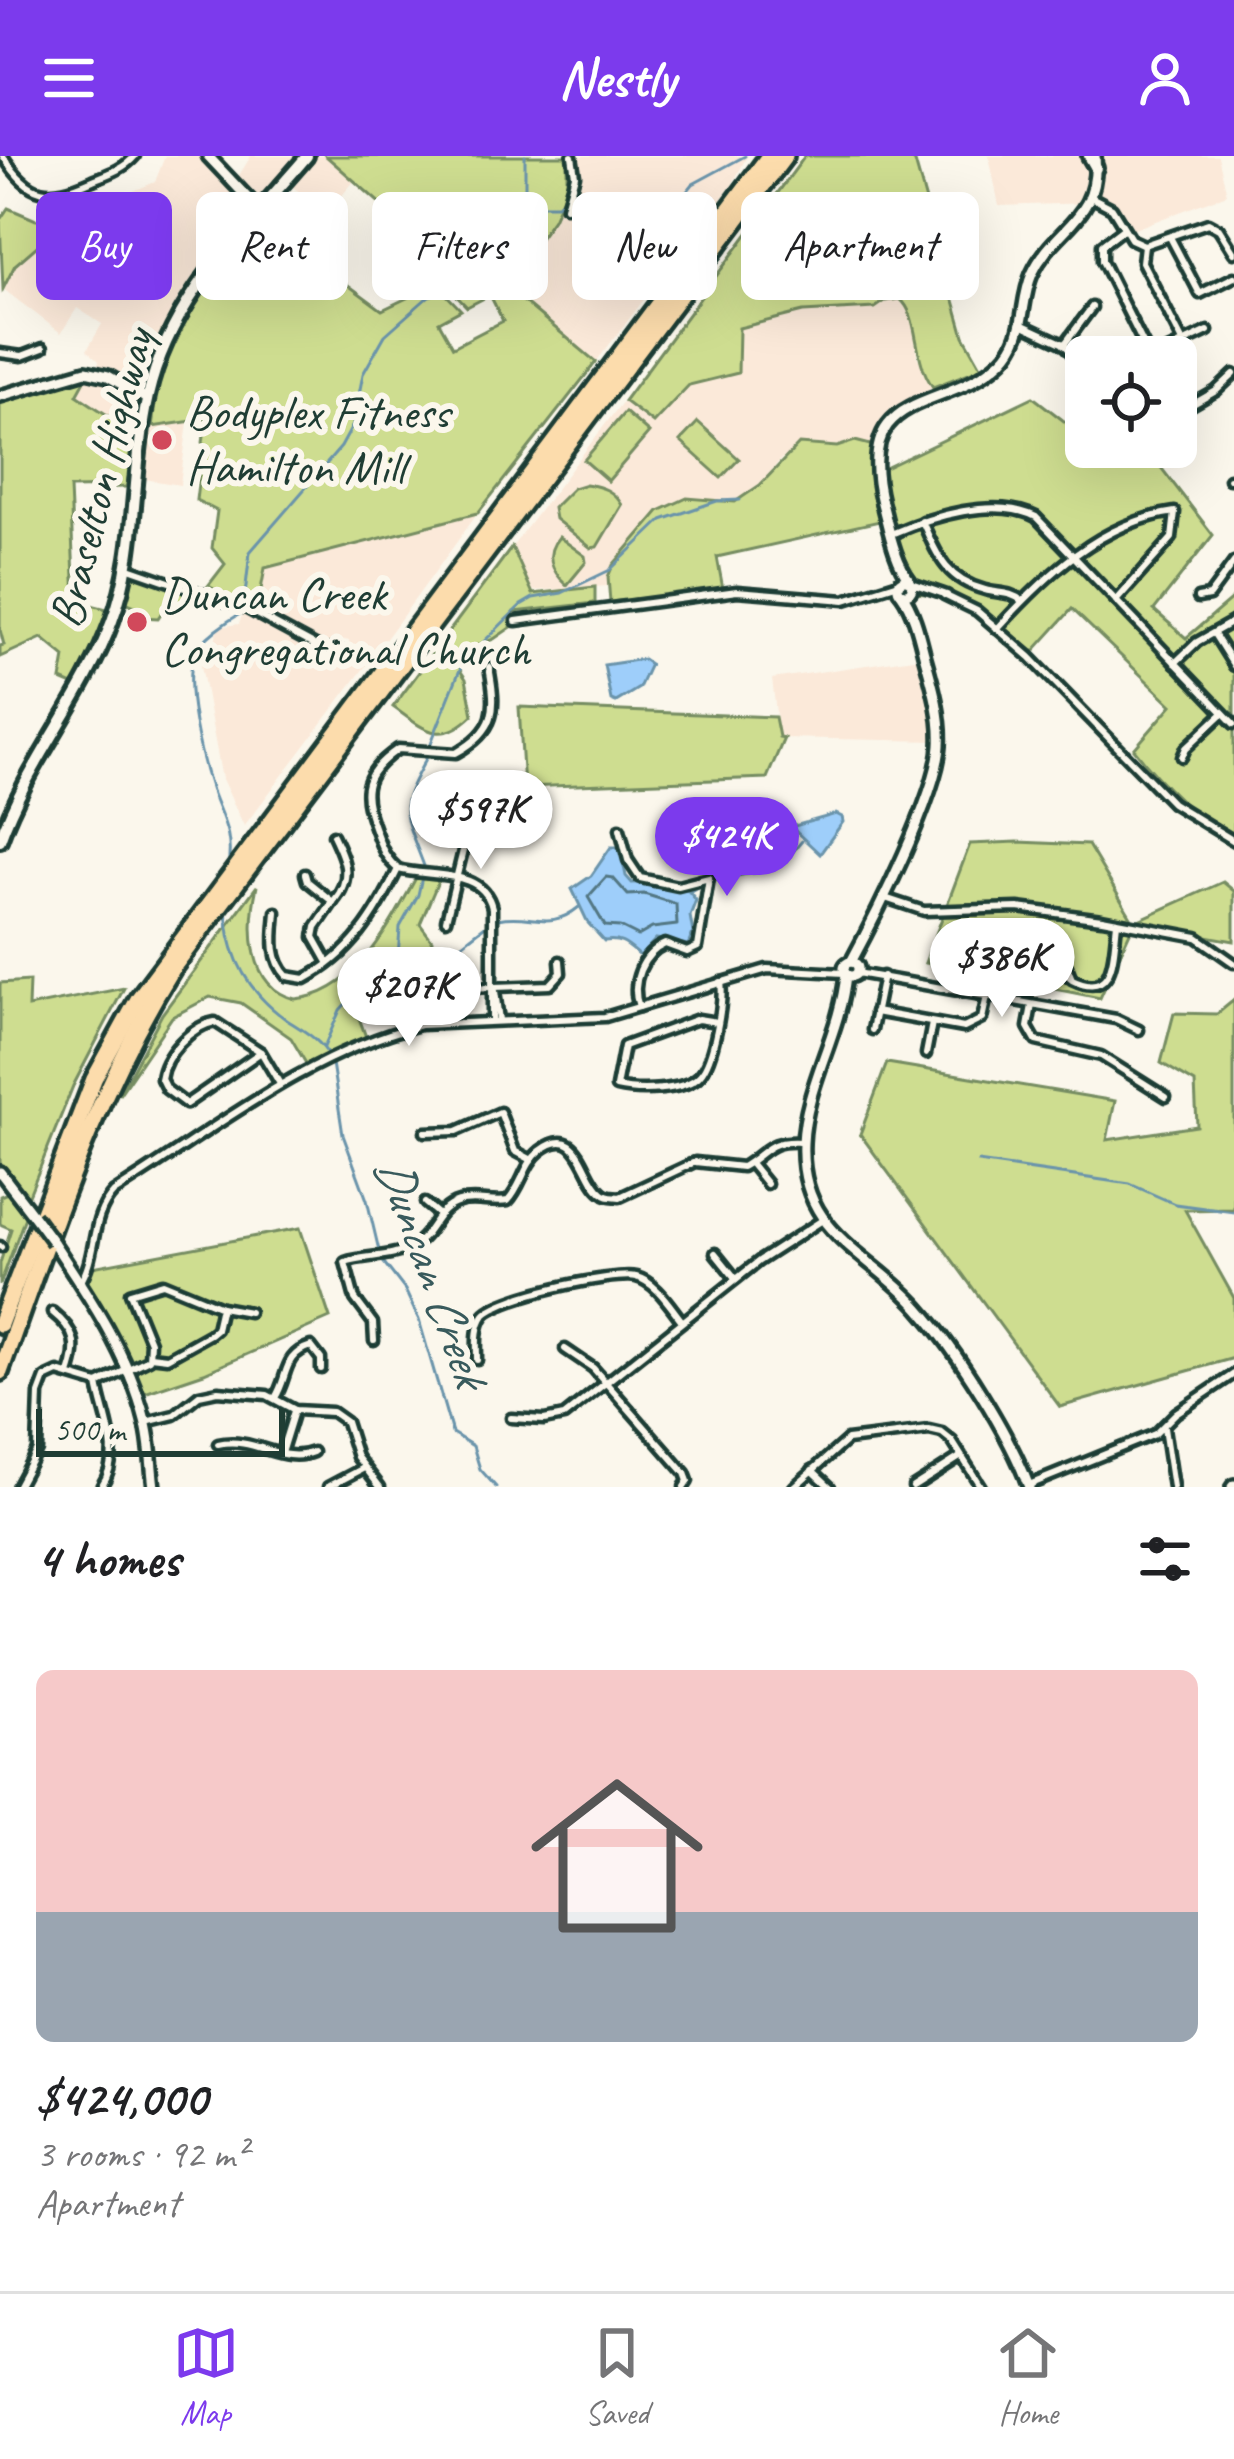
<!DOCTYPE html>
<meta charset="utf-8">
<style>
body{margin:0;font-family:Caveat,sans-serif;background:#f2f2f2;color:#202124;height:100vh;display:flex;flex-direction:column;font-size:45px;white-space:nowrap}
*{box-sizing:border-box;margin:0}
p{font-size:39px;color:#757577}
.icon{flex:none;width:66px;height:66px;fill:none;stroke:currentColor;stroke-width:2;stroke-linecap:round;stroke-linejoin:round}
.map{position:relative;height:1331px;overflow:hidden}
.details{display:flex;flex-direction:column;background:#fff;flex:1}
.details>*{flex:none}
.hud{position:absolute;left:36px;top:36px;width:1164px;height:108px;display:flex;gap:24px}
.fabs{position:absolute;left:1065px;top:180px;display:grid;gap:24px}
.fabs a{display:grid;place-items:center;width:132px;height:132px;border-radius:18px;background:#fff;box-shadow:0 12px 48px #0002;font-size:60px}
.scale{position:absolute;left:36px;bottom:30px;width:249px;box-sizing:border-box;padding-left:12px;border:6px solid #1f3d34;border-top:0;font-size:33px;line-height:42px;white-space:nowrap;color:#1f3d34;-webkit-text-stroke:9px #fbf7ec;paint-order:stroke}
.price{position:absolute;translate:-50% -102px;padding:0 27px;border-radius:42px;background:#fff;color:#222;font-size:39px;line-height:78px;filter:drop-shadow(0 3px 6px #0008)}
.price::after{content:'';position:absolute;left:50%;top:72px;width:36px;height:27px;margin-left:-18px;background:inherit;clip-path:polygon(0 0,100% 0,50% 100%)}
.price.current{background:#7c3aed;color:#fff}
ul{padding:0;list-style:none}
li{display:grid;align-content:center;gap:24px;height:636px;padding:0 36px}
li span{display:grid;place-items:center;height:372px;border-radius:18px;color:#555}
li>.icon{margin-inline-start:auto}
span .icon{width:216px;height:216px;fill:#fffc;stroke-width:1}
li b{font-size:51px}
h2{display:flex;justify-content:space-between;align-items:center;height:144px;padding:0 36px;font-size:51px}
.tag{padding:0 42px;border-radius:18px;background:#fff;box-shadow:0 12px 48px #0002;font-size:42px;line-height:108px}
.tag.current{background:#7c3aed;color:#fff}
header{display:flex;justify-content:space-between;align-items:center;height:156px;padding:0 36px;background:#7c3aed;color:#fff;font-size:54px;font-weight:600}
.menu{display:flex;justify-content:space-around;align-items:center;height:168px;border-top:3px solid #e0e0e0;background:#fff;font-size:33px;color:#757577}
.menu a{display:grid;justify-items:center;gap:6px}
.menu .current{color:#7c3aed}
.map>svg:first-child{display:block}
.built{fill:#fbe9d9}
.green{fill:#cedd90;stroke:#768d62;stroke-width:3}
.water{fill:#9ecefa;stroke:#6b94ab;stroke-width:3}
.lines{fill:none;stroke-linecap:round;stroke-linejoin:round}
.shore{stroke:#527783;stroke-width:3}
.stream{stroke:#6b94ab;stroke-width:3}
.minor-casing{stroke:#1f3d34;stroke-width:15}
.tertiary-casing{stroke:#1f3d34;stroke-width:18}
.secondary-casing{stroke:#1f3d34;stroke-width:20}
.motorway-casing{stroke:#1f3d34;stroke-width:24}
.minor{stroke:#fbf7ec;stroke-width:6}
.tertiary{stroke:#fbf7ec;stroke-width:9}
.secondary{stroke:#fbf7ec;stroke-width:10}
.motorway{stroke:#fcdcac;stroke-width:15}
.tertiary-bridge-casing{stroke:#1f3d34;stroke-width:18;stroke-linecap:butt}
.tertiary-bridge{stroke:#fbf7ec;stroke-width:9}
.poi-dot{fill:#d1495b;stroke:#fbf7ec;stroke-width:4.5}
.labels{text-anchor:middle;dominant-baseline:central;stroke-width:12;stroke-linejoin:round;paint-order:stroke}
.poi-label{font-size:48px;fill:#1f3d34;stroke:#fbf7ec;text-anchor:start}
.street-label{font-size:48px;fill:#1f3d34;stroke:#fbf7ec}
.water-label{font-size:51px;font-style:italic;fill:#385a5c;stroke:#fbf7ec}
</style>
<header><svg class="icon" aria-label="menu" viewBox="0 0 24 24"><path d="M4 6h16M4 12h16M4 18h16"/></svg>Nestly<svg class="icon" aria-label="person" viewBox="0 0 24 24"><circle cx="12" cy="8" r="4"/><path d="M4 21q1-7 8-7t8 7"/></svg></header>
<div class="map">
<svg width="1234" height="1331" viewBox="0 0 1234 1331">
<rect width="100%" height="100%" fill="#fbf7ec"/>
<filter id="ink" filterUnits="userSpaceOnUse"><feTurbulence type="fractalNoise" baseFrequency=".00833" numOctaves="2"/><feDisplacementMap in="SourceGraphic" scale="24" xChannelSelector="R" yChannelSelector="G"/><feConvolveMatrix kernelMatrix="1 2 1 2 8 2 1 2 1" color-interpolation-filters="sRGB"/></filter>
<g filter="url(#ink)">
<g class="built">
<path d="M165,0H202L252,63L207,114L157,208L151,201L141,233L111,214L97,212L99,205L87,194L102,168L77,152L61,177L3,133L15,109L51,76L71,61L155,26Z"/>
<path d="M251,0H300L260,46H256L235,26Z"/>
<path d="M316,0H326L355,24L327,57L289,28Z"/>
<path d="M567,0H747L732,29L596,206L505,131L567,31Z"/>
<path d="M989,0H1218L1227,38L1124,77L1110,53L1091,47L999,50Z"/>
<path d="M895,141L912,156L917,200L933,231L902,246L881,271L874,290L855,285L837,291L810,287L781,303L760,329L735,347L687,342L659,355L613,408L608,430L530,435L512,391L623,245L653,267L688,229L738,214L739,172L803,156L875,152Z"/>
<path d="M88,219L106,224L136,248L140,253L139,272L124,270L77,238Z"/>
<path d="M188,266L180,329L144,323L152,271Z"/>
<path d="M478,357L380,491L244,670L222,623L198,493L215,492L217,471L239,468L244,454L300,488L328,498L350,496L349,485L344,484L332,492L307,484L253,451L260,439L264,412Z"/>
<path d="M920,501L940,585L779,582L772,523Z"/>
</g>
<g class="green">
<path d="M326,0H567V31L553,63L505,130L596,206L478,357L265,412L260,439L253,451L208,430L225,408L212,392L217,355L196,344L206,263L152,271C155,252 155,233 161,214C178,154 220,110 260,64L382,154L436,128L461,154L439,166L453,191L503,165L490,139L467,151L442,125L457,119L452,106L435,113L408,91V72Z"/>
<path d="M805,0H909L915,6L964,180L982,212L933,231C912,203 920,159 900,143L885,145L875,152L803,156L739,172L738,217L689,229L653,267L624,245Z"/>
<path d="M8,52L36,64L71,61L15,109L3,133L0,64Z"/>
<path d="M88,219L77,239L124,270L139,272L126,331L70,332L75,445L111,454L75,530L61,524L65,501L42,482L0,501V490L4,489L0,474V241Z"/>
<path d="M1033,241L1086,282V291H1097L1119,308L1156,305L1213,379L1154,454L1186,482L1234,441V682C1192,659 1163,630 1134,593L1172,549L1072,453L1026,504C995,476 959,433 913,438L905,401L886,362L879,315Z"/>
<path d="M625,256L649,277L608,325L584,304Z"/>
<path d="M698,266L739,303L721,322L680,285Z"/>
<path d="M855,285L874,290L872,338L880,365L717,401L723,433L610,446L608,421L613,409L659,355L687,342L735,346L760,329L799,288L837,291Z"/>
<path d="M586,328C603,331 613,334 622,349L597,391L591,392L555,363L553,352L573,332Z"/>
<path d="M559,381L585,400L586,406L567,429C551,415 544,398 559,381Z"/>
<path d="M512,391L533,438L595,431V447L514,456L513,470L494,483L467,493L460,514L466,523L473,559C440,591 424,573 393,551Z"/>
<path d="M131,416L189,432L173,459L162,456L158,462L141,461L142,453L125,446Z"/>
<path d="M519,551L775,561L779,581L784,582L767,622L524,631Z"/>
<path d="M1018,686L1088,689L1134,766L1223,726L1234,735V785L1134,767L1100,842L925,807L970,688Z"/>
<path d="M417,720L440,721L420,768L432,784L428,803C406,818 381,829 373,856L359,862L366,881L307,909L291,882L241,847L210,841L172,861L119,939L162,858L257,730C248,770 247,831 295,843C356,839 391,767 417,720Z"/>
<path d="M29,825L28,851L124,832L73,930L27,1044L0,1006V827Z"/>
<path d="M1234,844V1053L1185,1054L1234,1142V1202L1060,1251L860,978L887,907L1115,945L1107,984L1197,970L1195,927L1161,907L1174,857L1217,858Z"/>
<path d="M10,1036L25,1061L0,1129V1107L11,1073L0,1068V1040Z"/>
<path d="M300,1072L330,1162L204,1217L136,1240L104,1171L71,1115Z"/>
</g>
<g class="water">
<path d="M643,503L650,508L639,532L616,546L611,544L604,509Z"/>
<path d="M836,658L842,661L843,666L820,698L791,671Z"/>
<path d="M611,691H620L626,720L632,727C650,724 668,736 688,734L696,744L690,760L693,777L688,789L656,783L640,800C628,790 622,782 604,785L588,767L572,733L591,720Z"/>
</g>
<g class="lines">
<path class="shore" d="M606,721L613,722L628,739L644,738L676,748L677,769L652,772L638,780L620,771L605,770L588,741Z"/>
<g class="stream">
<path d="M525,0V48"/>
<path d="M579,45L588,49L657,37L685,38L693,28L745,0"/>
<path d="M244,447L250,396L341,291L353,269L363,218L385,179L429,140L456,130L480,109L498,64L505,57L525,49H557L562,44"/>
<path d="M431,587L463,506L521,449L533,442L562,437L610,414L662,364L717,345L740,344"/>
<path d="M228,710C233,679 223,665 213,638C202,606 183,531 194,499C200,483 229,464 243,456"/>
<path d="M424,710C403,654 396,656 427,601"/>
<path d="M769,714L783,707L802,685"/>
<path d="M712,724L765,715"/>
<path d="M689,736L704,727"/>
<path d="M226,750C227,799 247,836 287,864C304,875 321,884 330,902"/>
<path d="M498,763C532,756 549,776 579,751"/>
<path d="M398,802L400,771L418,739L422,721"/>
<path d="M324,891L340,854L366,825L406,800L453,795L489,767"/>
<path d="M332,907L343,979L367,1044L381,1103L405,1134L419,1164L452,1277L473,1290L480,1313L496,1331"/>
<path d="M978,1006L1130,1028L1175,1048L1234,1056"/>
</g>
<g class="minor-casing">
<g id="minor">
<path d="M3,0C30,42 48,44 93,24C108,18 124,13 135,0"/>
<path d="M1091,41L1112,52L1131,83L1144,89L1208,67L1219,73L1234,97"/>
<path d="M566,51L575,19L572,0"/>
<path d="M1123,73L1102,89V105L1150,201"/>
<path d="M1170,81L1200,138L1234,121"/>
<path d="M1144,89L1142,106L1183,186"/>
<path d="M1023,169L1064,188L1086,212"/>
<path d="M1064,189L1092,151"/>
<path d="M0,197L22,200L43,192"/>
<path d="M1153,201L1208,175"/>
<path d="M1176,258L1216,235L1234,218"/>
<path d="M1229,323H1234"/>
<path d="M922,365C937,399 946,424 985,434C999,438 1010,435 1022,445"/>
<path d="M891,378C930,361 995,340 1036,361L1234,568"/>
<path d="M129,412L247,453L323,494H339"/>
<path d="M912,427L947,439"/>
<path d="M944,439L977,455L1030,501L1172,647L1234,685"/>
<path d="M1198,442L1209,440L1234,406"/>
<path d="M516,465L737,435L845,444L899,427"/>
<path d="M997,473C1046,419 1101,366 1175,356L1172,382L1116,445"/>
<path d="M1214,478L1234,510"/>
<path d="M1175,507L1197,486L1234,465"/>
<path d="M1182,601L1186,592L1223,557"/>
<path d="M620,673L628,704L640,722L678,730L709,722L698,791L687,796L665,788C642,798 630,827 639,851"/>
<path d="M398,713C386,703 382,693 377,679C362,639 358,621 398,593L456,597C497,574 497,554 489,511"/>
<path d="M305,718L307,725L333,746L316,771L314,781L328,806"/>
<path d="M885,742L924,755L1018,752L1102,763L1197,781L1234,807"/>
<path d="M333,746C353,722 346,706 333,679"/>
<path d="M276,756C274,779 270,802 287,820L305,823C351,799 376,759 398,713C428,722 483,711 492,752V865"/>
<path d="M446,764L470,666L479,654L494,649"/>
<path d="M857,817L1116,863L1139,874"/>
<path d="M1072,823L1062,815L1061,806L1065,805L1072,823C1116,845 1113,797 1117,767"/>
<path d="M422,829L439,833L550,829L561,817L560,805"/>
<path d="M495,835L499,864"/>
<path d="M1032,849L1028,871L1036,885L1101,900L1166,941"/>
<path d="M875,856L964,872L982,863L987,840"/>
<path d="M717,866L698,863L624,890L616,931C637,936 685,936 700,919C714,904 724,845 721,826"/>
<path d="M872,874L883,820"/>
<path d="M261,896L186,948L166,933L161,923C164,899 191,870 215,866L261,896L280,928"/>
<path d="M926,898L932,867"/>
<path d="M425,976L457,975L500,956L515,995L530,1003"/>
<path d="M750,1007L767,1028"/>
<path d="M425,1047L438,1058"/>
<path d="M0,1090L1,1091"/>
<path d="M715,1097L736,1123"/>
<path d="M80,1127C98,1098 89,1062 114,1036C212,975 306,898 420,869L605,861L767,813L844,817"/>
<path d="M52,1156C76,1175 79,1189 69,1218"/>
<path d="M374,1185L373,1167L355,1143L345,1106C365,1099 391,1102 411,1091C433,1080 434,1053 459,1046C475,1041 491,1048 508,1045C522,1030 524,1008 540,995C580,964 582,1021 602,1036C607,1041 613,1040 620,1041L695,1006L742,1011C769,995 766,984 802,986"/>
<path d="M565,1193L593,1212L685,1317L688,1325L684,1331"/>
<path d="M150,1200L167,1202L210,1178L216,1173L221,1151"/>
<path d="M477,1204C477,1189 475,1171 484,1159C498,1141 613,1116 636,1121C656,1126 670,1150 682,1165"/>
<path d="M98,1228C104,1264 124,1296 101,1331"/>
<path d="M275,1242C289,1220 282,1199 311,1190L321,1203V1213"/>
<path d="M511,1262L544,1264L564,1260L759,1105L821,1065"/>
<path d="M146,1266L174,1259L199,1239L218,1235L267,1239L295,1254L332,1256L346,1266L357,1301L380,1331"/>
<path d="M1164,1272L1173,1331"/>
<path d="M218,1288C255,1280 281,1309 313,1296"/>
<path d="M281,1297L294,1255"/>
<path d="M812,1314L830,1331"/>
<path d="M1029,1329L1155,1278L1176,1257L1234,1218"/>
<path d="M17,1331L37,1294L39,1238L45,1222L58,1216L98,1228L149,1203L150,1186L130,1137L163,1127L221,1151L249,1156"/>
<path d="M328,1331L364,1312"/>
<path d="M794,1331L847,1284L929,1274L942,1277L952,1285L981,1331"/>
<path d="M913,1331L960,1301"/>
</g>
</g>
<g class="tertiary-casing">
<g id="tertiary">
<path d="M208,0L260,55"/>
<path d="M0,240L86,215L108,220L147,243"/>
<circle cx="905" cy="431" r="7"/>
<path d="M910,425C894,404 889,373 882,347C853,228 946,258 1002,204C1028,178 1019,148 1032,118C1054,70 1100,65 1095,0"/>
<circle cx="851" cy="813" r="7"/>
<path d="M851,806C876,760 937,639 940,590C942,560 932,527 924,498C919,478 914,455 901,437"/>
<path d="M846,818C841,876 805,930 803,987C799,1078 869,1095 919,1152C957,1195 1009,1277 1029,1331"/>
<path d="M0,1016L33,1059"/>
<path d="M53,1086C89,1140 129,1200 145,1264C151,1286 151,1309 154,1331"/>
<path d="M1232,1331L1234,1329"/>
</g>
</g>
<g class="secondary-casing">
<g id="secondary">
<path d="M1089,0L1096,12"/>
<path d="M0,684C27,607 84,542 112,465C139,394 131,314 148,240C170,142 244,74 307,0"/>
</g>
</g>
<g class="motorway-casing">
<g id="motorway">
<path d="M0,1168L94,923L138,843L769,0"/>
<path d="M0,1216C52,1072 92,941 174,810L785,0"/>
</g>
</g>
<use href="#minor" class="minor"/>
<use href="#tertiary" class="tertiary"/>
<use href="#secondary" class="secondary"/>
<use href="#motorway" class="motorway"/>
<g class="tertiary-bridge-casing">
<path id="tertiary-bridge" d="M33,1059L53,1086"/>
</g>
<use href="#tertiary-bridge" class="tertiary-bridge"/>
</g>
</g>
<g class="poi-dot">
<circle cx="162" cy="284" r="12"/>
<circle cx="137" cy="466" r="12"/>
</g>
<g class="labels">
<g class="poi-label">
<text x="186" y="256">Bodyplex Fitness<tspan x="186" dy="55">Hamilton Mill</tspan></text>
<text x="161" y="438">Duncan Creek<tspan x="161" dy="55">Congregational Church</tspan></text>
</g>
<g class="street-label">
<text transform="translate(101 322) rotate(-76)">Braselton Highway</text>
</g>
<g class="water-label">
<text transform="translate(432 1115) rotate(70)">Duncan Creek</text>
</g>
</g>
</svg>
<div class="fabs">
<a><svg class="icon" aria-label="locate" viewBox="0 0 24 24"><circle cx="12" cy="12" r="6"/><path d="M12 2v4M12 18v4M2 12h4M18 12h4"/></svg></a>
</div>
<div class="scale">500 m</div>
<b class="price" style="left:481px;top:716px">$597K</b>
<b class="price current" style="left:727px;top:743px">$424K</b>
<b class="price" style="left:1002px;top:864px">$386K</b>
<b class="price" style="left:409px;top:893px">$207K</b>
<div class="hud">
<a class="tag current">Buy</a>
<a class="tag">Rent</a>
<a class="tag">Filters</a>
<a class="tag">New</a>
<a class="tag">Apartment</a>
</div>
</div>
<section class="details">
<h2>4 homes<svg class="icon" aria-label="filters" viewBox="0 0 24 24"><path d="M4 7h16M4 17h16"/><circle cx="9" cy="7" r="2"/><circle cx="15" cy="17" r="2"/></svg></h2>
<ul>
<li><span style="background:linear-gradient(#f6c9c9 65%,#9aa5b1 0)"><svg class="icon" aria-label="home" viewBox="0 0 24 24"><path d="M3 11l9-7 9 7M6 9v11h12V9"/></svg></span><div><b>$424,000</b><p>3 rooms · 92 m²</p><p>Apartment</p></div></li>
</ul>
</section>
<nav class="menu">
<a class="current"><svg class="icon" aria-label="map" viewBox="0 0 24 24"><path d="M3 6l6-2 6 2 6-2v14l-6 2-6-2-6 2zM9 4v14M15 6v14"/></svg>Map</a>
<a><svg class="icon" aria-label="saved" viewBox="0 0 24 24"><path d="M7 4h10v16l-5-4-5 4z"/></svg>Saved</a>
<a><svg class="icon" aria-label="home" viewBox="0 0 24 24"><path d="M3 11l9-7 9 7M6 9v11h12V9"/></svg>Home</a>
</nav>
